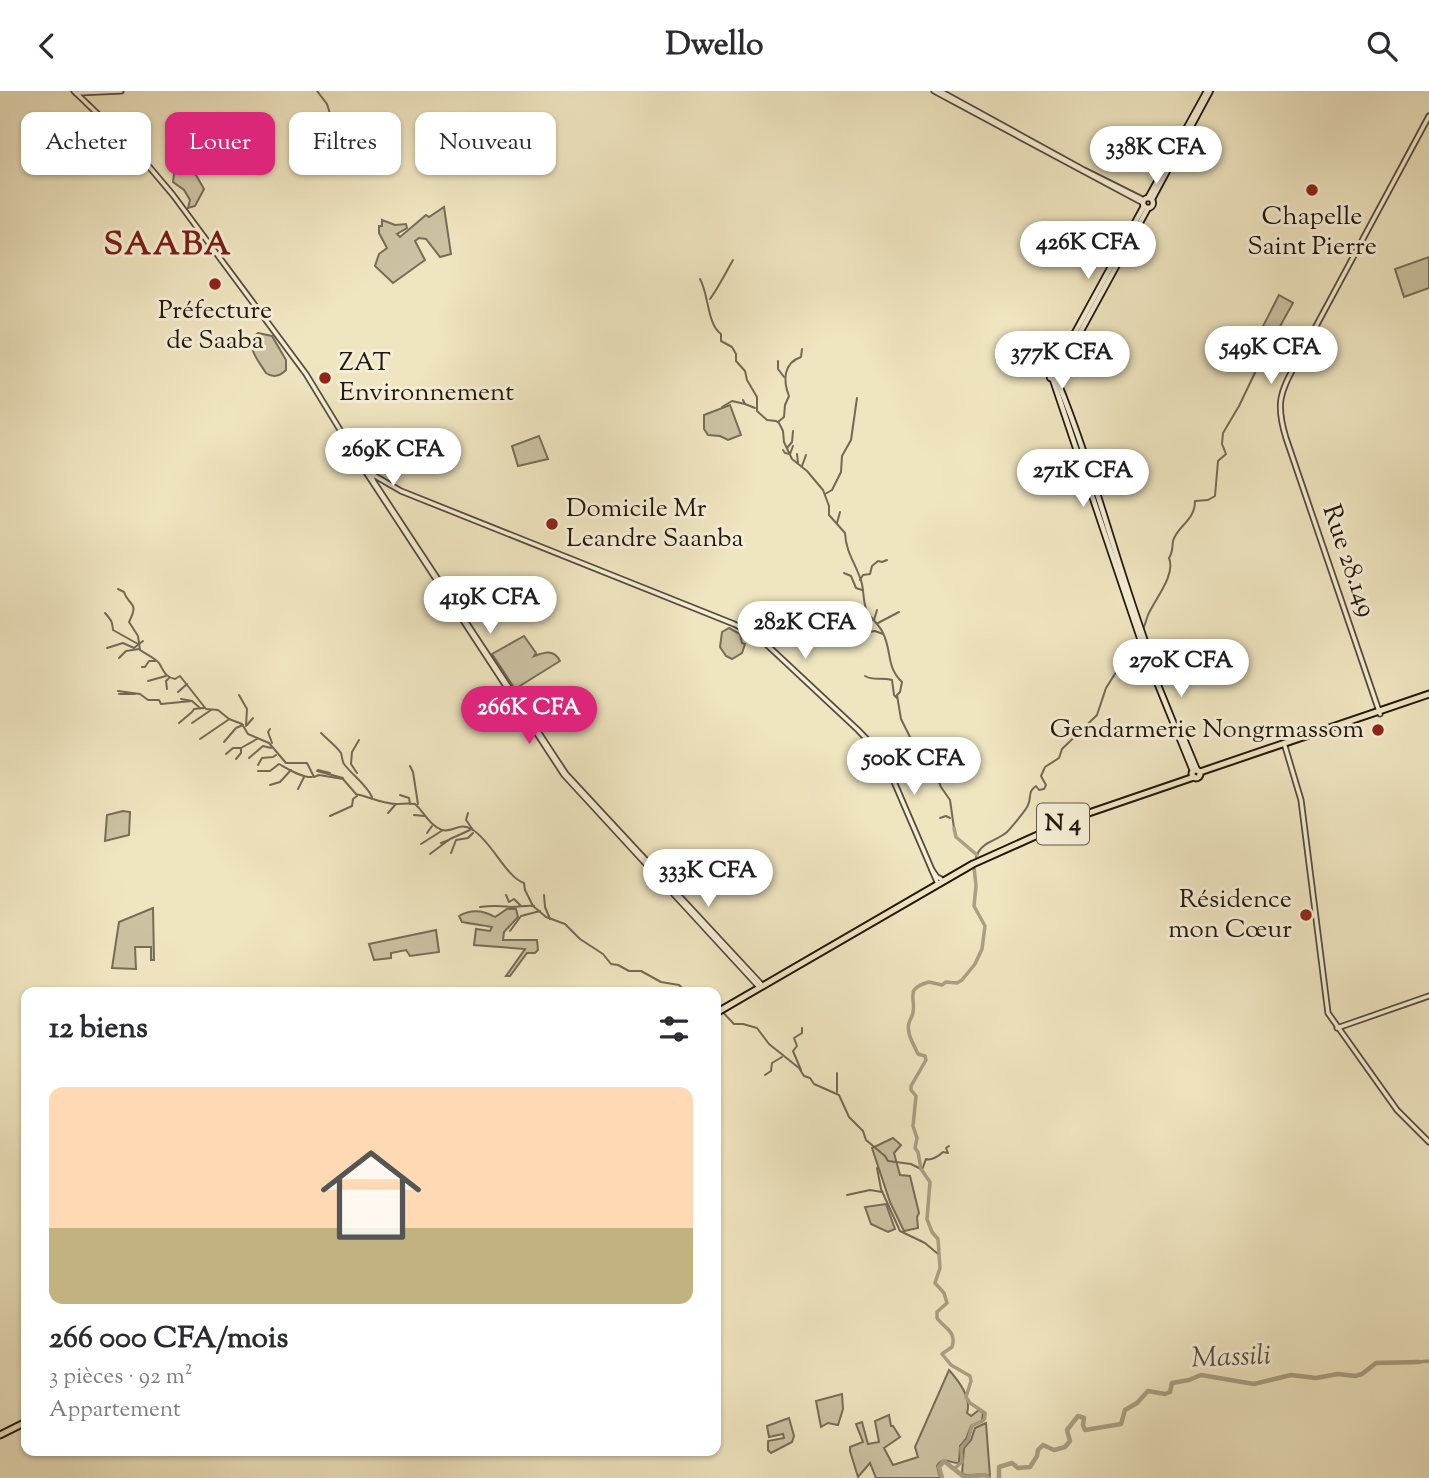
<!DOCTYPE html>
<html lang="fr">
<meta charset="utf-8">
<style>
body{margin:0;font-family:"Sorts Mill Goudy",serif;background:#f7f7f7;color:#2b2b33;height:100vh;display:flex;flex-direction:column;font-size:26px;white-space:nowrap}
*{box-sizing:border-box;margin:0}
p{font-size:23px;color:#7c7c81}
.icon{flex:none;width:38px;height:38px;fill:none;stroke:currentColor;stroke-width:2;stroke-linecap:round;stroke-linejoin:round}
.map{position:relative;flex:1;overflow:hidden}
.sheet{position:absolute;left:21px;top:896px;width:700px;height:469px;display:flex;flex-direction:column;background:#fff;border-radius:14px;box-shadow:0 2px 5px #0004}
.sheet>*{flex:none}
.banner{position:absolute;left:21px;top:21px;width:700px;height:63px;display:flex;gap:14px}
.price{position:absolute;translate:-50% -60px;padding:0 16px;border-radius:24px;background:#fff;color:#222;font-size:23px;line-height:46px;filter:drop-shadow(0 2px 4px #0008)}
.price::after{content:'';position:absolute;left:50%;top:42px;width:21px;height:16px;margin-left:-10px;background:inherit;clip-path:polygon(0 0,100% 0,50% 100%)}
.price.current{background:#db2777;color:#fff}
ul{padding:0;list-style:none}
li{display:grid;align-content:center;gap:14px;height:371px;padding:0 28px}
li+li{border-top:2px solid #e1e1e2}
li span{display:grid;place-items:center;height:217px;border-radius:14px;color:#555}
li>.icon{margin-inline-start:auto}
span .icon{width:126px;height:126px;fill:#fffc;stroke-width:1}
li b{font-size:30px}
h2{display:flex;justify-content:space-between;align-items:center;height:84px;padding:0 28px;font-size:30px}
.pill{padding:0 24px;border-radius:14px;background:#fff;box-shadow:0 2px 5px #0004;font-size:24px;line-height:63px}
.pill.current{background:#db2777;color:#fff}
header{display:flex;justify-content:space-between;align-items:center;height:91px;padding:0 28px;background:#fff;font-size:32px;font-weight:800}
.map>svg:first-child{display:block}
.green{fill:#ccc2a2;stroke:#766d58;stroke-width:2}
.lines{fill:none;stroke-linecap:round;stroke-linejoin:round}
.stream{stroke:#736955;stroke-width:2}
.canal{stroke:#a99f84;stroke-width:3.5}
.river{stroke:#a99f84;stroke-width:4.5}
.tertiary-casing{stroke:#544b3b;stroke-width:7}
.secondary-casing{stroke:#21180f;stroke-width:8}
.trunk-casing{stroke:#21180f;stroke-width:9}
.tertiary{stroke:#f5eed6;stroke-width:3.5}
.secondary{stroke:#f5eed6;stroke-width:4.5}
.trunk{stroke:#efe5c0;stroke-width:5}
.poi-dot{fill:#8f2418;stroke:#f5eed6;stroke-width:2.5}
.labels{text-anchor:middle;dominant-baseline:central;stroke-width:6;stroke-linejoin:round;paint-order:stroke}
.shield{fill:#f5eed6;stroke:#61584b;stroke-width:2}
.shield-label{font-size:24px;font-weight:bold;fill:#21180f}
.poi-label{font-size:26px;fill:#21180f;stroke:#f5eed6}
.street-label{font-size:26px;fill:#21180f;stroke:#f5eed6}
.water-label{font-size:28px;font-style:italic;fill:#574e3e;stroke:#f5eed6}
.district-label{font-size:33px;font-weight:bold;letter-spacing:2px;fill:#7a1f14;stroke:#f5eed6}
</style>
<header><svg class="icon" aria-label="back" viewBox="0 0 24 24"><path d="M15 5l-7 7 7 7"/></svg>Dwello<svg class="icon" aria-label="search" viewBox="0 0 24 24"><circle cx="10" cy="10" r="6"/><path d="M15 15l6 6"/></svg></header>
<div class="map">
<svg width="1429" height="1387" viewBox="0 0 1429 1387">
<rect width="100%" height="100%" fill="#efe5c0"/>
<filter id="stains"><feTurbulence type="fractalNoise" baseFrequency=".00286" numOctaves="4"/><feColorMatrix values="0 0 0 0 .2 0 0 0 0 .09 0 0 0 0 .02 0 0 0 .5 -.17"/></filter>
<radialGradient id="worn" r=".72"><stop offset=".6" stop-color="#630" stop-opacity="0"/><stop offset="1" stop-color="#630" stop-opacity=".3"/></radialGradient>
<g class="green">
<path d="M175,75L196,84L204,98L195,115L188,117L190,109L184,99L173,91Z"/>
<path d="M444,116L451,163L440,166L426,148L419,147L415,150L425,169L393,192L375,175L379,163L387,157L379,142V135H382V129L395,134L406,133L407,137L397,143L400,146L426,124L429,126Z"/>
<path d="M1429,166V197L1404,206L1395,178Z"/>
<path d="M1279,204L1293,212L1273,248L1260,241Z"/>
<path d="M258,242L272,245L286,269V279C280,285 273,287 266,282C258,269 244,255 258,242Z"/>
<path d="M730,314L741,344L728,349L720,345L708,344L704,338V324Z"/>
<path d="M539,345L548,368L518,375L512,355Z"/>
<path d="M729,537L740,543L742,552L745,553L742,562L732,568L726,565L720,556L722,541Z"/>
<path d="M524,545L536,562L534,565C545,561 554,558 560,570L515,598L492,563Z"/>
<path d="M123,720L130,721L129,744L105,750L107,724Z"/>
<path d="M153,817L154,869H151V856H135L136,878L112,877L119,831Z"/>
<path d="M507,818H516L518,826L504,841L503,849H537L538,859L535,862H527L510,885H506L525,858L474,854L476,838L490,840L492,836C482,834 472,833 462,831L459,825C471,818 483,819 495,826Z"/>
<path d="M436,839L439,861L410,865L406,859L391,862V867L374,869L369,853Z"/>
<path d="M893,1047L901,1054L894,1062L900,1084L910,1085L919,1122L917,1126L918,1137L904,1140L890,1111L872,1057Z"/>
<path d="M886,1113L895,1138L888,1141L871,1133L865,1116Z"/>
<path d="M949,1279C958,1289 972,1307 967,1322L971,1325L979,1319L983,1322L982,1330L971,1335L966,1348L960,1355L959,1372C950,1373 944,1364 937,1375L940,1387H876L870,1372L858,1386L850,1360V1356L863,1351L856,1333L862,1331L868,1353L879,1351L875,1330L889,1324L891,1335H893L900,1346L884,1357L893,1374L918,1366L915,1356Z"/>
<path d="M842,1303L843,1318L838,1334L828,1332L821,1336L816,1310Z"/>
<path d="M789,1327L794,1345L792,1351L771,1362L768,1359V1350L784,1347L783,1343L769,1346L767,1335Z"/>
<path d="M986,1332L990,1385C980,1380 970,1387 962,1383L964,1357L971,1349L975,1337Z"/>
</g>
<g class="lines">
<g class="stream">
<path d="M317,0L327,13L332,29L385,47"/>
<path d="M700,188C709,204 707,233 721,243V250L732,256L736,263V270L745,280L747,289L757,306V320L767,329L776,330L779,332L783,340L784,351L792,368L807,380L823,399L829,415V424L845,442C846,463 857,474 862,493C864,502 863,512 867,520C871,528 879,533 883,542C892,560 886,576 902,591L900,601L897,604L901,628L912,650L933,662L938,673L936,684L941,696L950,709L954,737"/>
<path d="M710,208C718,197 725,183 733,169"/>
<path d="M778,270V278L784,286"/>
<path d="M743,309L745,313L755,317"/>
<path d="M722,316L732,310L745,313"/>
<path d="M778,331L784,326L785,314L789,305C783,290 783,272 801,266L802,258"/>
<path d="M787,357L792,351L793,340"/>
<path d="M783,359L785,362L790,363L793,355"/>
<path d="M797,363L798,372"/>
<path d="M802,375L806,364"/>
<path d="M825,403L832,399L841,381L842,365L851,349L857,307"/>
<path d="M837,432L840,421"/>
<path d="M844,482L851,485L856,497L862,499"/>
<path d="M860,489L863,484L870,483L872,475L878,470L882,471L887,469"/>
<path d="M118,498L124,501C128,515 140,510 129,531L138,545L140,559C144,562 155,567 159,572C164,580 165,586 175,588L180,585L206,618L218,619L229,628L242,633L248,643L269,652L286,672H307L314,686L319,684L343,688L356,703C369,706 384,713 396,713C403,713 408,712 415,713C424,721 430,735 442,739C454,742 459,730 473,739C492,751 506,786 524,792L525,799L533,815L546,826L565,833L580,848L603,863L611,873L618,874L629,880H641L661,891L679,894L687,901"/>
<path d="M105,522C112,530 112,530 113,539L138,553"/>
<path d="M857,530L867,532L870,529H874L877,519"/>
<path d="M878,532L899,521"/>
<path d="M1142,540C1145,535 1146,529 1148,524C1155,508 1176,484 1169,467C1173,461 1172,457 1173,450C1177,435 1195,430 1195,410L1208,409L1215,405L1218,370L1226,363L1222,353L1223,342L1239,315L1263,265L1267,244"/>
<path d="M857,543L875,540L883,543"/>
<path d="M107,557L123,552L134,557L143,550"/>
<path d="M119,567L126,560L139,558"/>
<path d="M142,576H145L149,570H155"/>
<path d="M865,585C873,590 882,586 892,589L894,604L897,607"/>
<path d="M148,590L166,585"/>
<path d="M167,598L166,590L169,587"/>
<path d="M118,600L140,603L148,609H159L161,613L192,610"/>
<path d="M178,601L187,593"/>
<path d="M119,603H135"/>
<path d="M239,604L247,618L246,635"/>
<path d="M181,608L192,610L200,617"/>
<path d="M179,632L192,621L194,618L204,617"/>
<path d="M192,632L211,619"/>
<path d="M247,634L253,627"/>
<path d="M270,638L268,641L272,652"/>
<path d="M321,642C327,648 337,656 341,662C342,665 342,670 344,673C353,685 366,693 372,706"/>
<path d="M200,648L228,629"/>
<path d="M224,651L236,637L243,634"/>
<path d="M226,663L233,657H241L257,648"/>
<path d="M249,667L263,655L271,657"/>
<path d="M236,668L241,662V657"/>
<path d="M258,674L262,667L273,666L276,664"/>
<path d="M410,675L413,681L418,713"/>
<path d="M318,679L330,682"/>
<path d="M258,680H270L279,673C288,678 302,687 312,686"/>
<path d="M317,680L343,687"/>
<path d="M357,682L351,673L352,661L359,649"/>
<path d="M270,694L280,691L291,679"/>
<path d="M298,698L304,686"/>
<path d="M400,704L409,707L410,713"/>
<path d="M388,722L396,713"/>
<path d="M468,722L466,729L473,739"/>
<path d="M414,724L425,725"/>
<path d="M330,725L352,715L353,708L357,705"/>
<path d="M940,727L946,725L950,727"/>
<path d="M427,742L432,735"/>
<path d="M441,752L449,749"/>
<path d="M421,753L443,739"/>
<path d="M451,762L456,749L468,747L473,742"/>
<path d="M430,763L450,748L470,739"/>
<path d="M976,766C982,750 995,751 1007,741C1010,738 1027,718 1028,714C1032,706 1027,701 1036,695L1039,699L1044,698L1046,694L1041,685L1045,676L1059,667L1062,658L1097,624L1106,597L1137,548"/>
<path d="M506,804L509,811L514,808L521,815"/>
<path d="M544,804L545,816L550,828"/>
<path d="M480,816C495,814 499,815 512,816C520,816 527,814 534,815"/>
<path d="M510,840L521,825L540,820"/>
<path d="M716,914L734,933H743L757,937L769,953L799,977L804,985L810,987L814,993L839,1004L849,1026L863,1040L866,1049L885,1065L888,1070L911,1073L921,1078"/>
<path d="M801,979L793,960L797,955L794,947L802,942V937"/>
<path d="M837,982V1001"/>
<path d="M765,984L771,980L772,972L782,966"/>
<path d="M877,1077L881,1098L900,1140L925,1152L938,1163"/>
<path d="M922,1079L926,1068C931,1070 939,1065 943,1061L948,1062L946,1057L949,1055"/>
<path d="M847,1104L870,1099L882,1101"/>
<path d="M1428,1270H1429"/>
</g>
<g class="canal">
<path d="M954,737L956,746L977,764"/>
<path d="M1419,1271L1429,1270"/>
<path d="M955,1377L962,1371L961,1357L968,1349L972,1335C979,1330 986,1333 985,1322L970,1312L966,1306L971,1290L970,1285L951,1274L942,1263L952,1256C957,1240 944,1237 937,1227V1221L947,1212L944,1202L935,1192L940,1177L938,1148L932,1141L927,1128L930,1091L921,1078L918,1061L915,1057L917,1047L913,1035L916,1005L911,999V995L926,969L925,965L918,963C914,954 906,942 909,932C910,928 913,925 913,921C916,906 904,898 929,891L942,894L946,891L957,892L962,889L975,873L982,858L985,835L974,815L976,795L974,776"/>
</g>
<g class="river">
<path d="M942,1387L939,1376L944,1370L964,1386L985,1384L989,1387"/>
<path d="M999,1387V1376L1012,1372L1018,1377L1030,1376L1037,1365L1038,1359L1043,1354L1054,1359L1065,1356L1070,1350L1067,1339L1078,1325L1084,1327L1083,1334L1085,1339L1121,1333L1125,1319L1137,1312L1148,1300L1165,1303L1170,1301L1172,1292L1189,1289L1201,1284L1254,1293L1291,1284L1316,1287L1338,1283L1355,1285L1362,1283L1376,1272L1419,1271"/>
</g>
<g class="tertiary-casing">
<g id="tertiary">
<path d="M74,0L135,59L173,104L306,283L359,370L370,382L401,400L734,533L752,542L766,553L858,639L879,661L889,679L938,793"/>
<path d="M934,0L1143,112"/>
<path d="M940,0L1084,79L1144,109"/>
<path d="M76,2L121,0"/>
<path d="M362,375L564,684L759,896"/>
<path d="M372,380L370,382L374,391L566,683L763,895"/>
<path d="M1380,623L1286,347C1274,308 1282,299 1300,265L1429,25"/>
<path d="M1284,652L1301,709L1328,922L1397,1019L1429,1051"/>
<path d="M932,779L937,786L941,788"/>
<path d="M1337,937L1429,905"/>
</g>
</g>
<g class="secondary-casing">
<g id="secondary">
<circle cx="1148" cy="112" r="5"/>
<path d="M1148,107L1207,0"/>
<path d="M1152,108L1210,0"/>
<path d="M1054,280L1059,284L1055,289L1050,287V282L1054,280L1144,115"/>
<path d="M1058,282L1148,117"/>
<path d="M1053,289L1145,562L1193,680"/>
<path d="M1057,289C1097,387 1121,492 1160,591"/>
<path d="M1180,638L1197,679"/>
</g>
</g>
<g class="trunk-casing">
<g id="trunk">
<circle cx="1196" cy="683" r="4"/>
<path d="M1200,681L1429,603"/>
<path d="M716,922L973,773L1080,725L1194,686"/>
<path d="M0,1344L26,1331"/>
</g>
</g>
<use href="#tertiary" class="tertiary"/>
<use href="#secondary" class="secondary"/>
<use href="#trunk" class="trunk"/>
</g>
<g class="poi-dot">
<circle cx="1312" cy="99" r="7"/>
<circle cx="215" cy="193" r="7"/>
<circle cx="325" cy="287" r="7"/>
<circle cx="552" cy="433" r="7"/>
<circle cx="1378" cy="639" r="7"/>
<circle cx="1306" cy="824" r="7"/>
</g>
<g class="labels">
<rect class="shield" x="1037" y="712.5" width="52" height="41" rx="5"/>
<g class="shield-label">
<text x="1063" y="733">N 4</text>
</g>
<g class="poi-label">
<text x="1312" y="126">Chapelle<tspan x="1312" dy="30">Saint Pierre</tspan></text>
<text x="215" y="220">Préfecture<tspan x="215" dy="30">de Saaba</tspan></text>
<text x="339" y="272" text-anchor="start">ZAT<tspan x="339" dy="30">Environnement</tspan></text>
<text x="566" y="418" text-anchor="start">Domicile Mr<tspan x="566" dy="30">Leandre Saanba</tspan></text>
<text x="1364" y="639" text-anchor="end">Gendarmerie Nongrmassom</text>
<text x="1292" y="809" text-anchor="end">Résidence<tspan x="1292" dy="30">mon Cœur</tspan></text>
</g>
<g class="street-label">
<text transform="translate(1348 470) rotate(71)">Rue 28.149</text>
</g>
<g class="water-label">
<text transform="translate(1231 1267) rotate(-2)">Massili</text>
</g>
<g class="district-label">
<text x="168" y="155">SAABA</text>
</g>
</g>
<rect width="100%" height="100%" filter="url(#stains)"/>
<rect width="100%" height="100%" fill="url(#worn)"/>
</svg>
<b class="price" style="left:1156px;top:95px">338K CFA</b>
<b class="price" style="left:1088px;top:190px">426K CFA</b>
<b class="price" style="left:1271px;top:295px">549K CFA</b>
<b class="price" style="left:1062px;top:300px">377K CFA</b>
<b class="price" style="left:393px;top:397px">269K CFA</b>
<b class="price" style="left:1083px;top:418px">271K CFA</b>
<b class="price" style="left:490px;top:545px">419K CFA</b>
<b class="price" style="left:805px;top:570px">282K CFA</b>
<b class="price" style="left:1181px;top:608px">270K CFA</b>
<b class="price current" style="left:529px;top:655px">266K CFA</b>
<b class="price" style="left:914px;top:706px">500K CFA</b>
<b class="price" style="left:708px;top:818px">333K CFA</b>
<div class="banner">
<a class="pill">Acheter</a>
<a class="pill current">Louer</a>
<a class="pill">Filtres</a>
<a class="pill">Nouveau</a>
</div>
<section class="sheet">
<h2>12 biens<svg class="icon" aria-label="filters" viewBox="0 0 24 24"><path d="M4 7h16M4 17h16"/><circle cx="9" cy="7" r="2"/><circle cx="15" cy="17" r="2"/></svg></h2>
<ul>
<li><span style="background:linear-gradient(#ffd9b3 65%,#c2b280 0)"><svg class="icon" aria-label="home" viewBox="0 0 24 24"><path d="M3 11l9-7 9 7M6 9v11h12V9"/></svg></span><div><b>266 000 CFA/mois</b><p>3 pièces · 92 m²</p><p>Appartement</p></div></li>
</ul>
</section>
</div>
